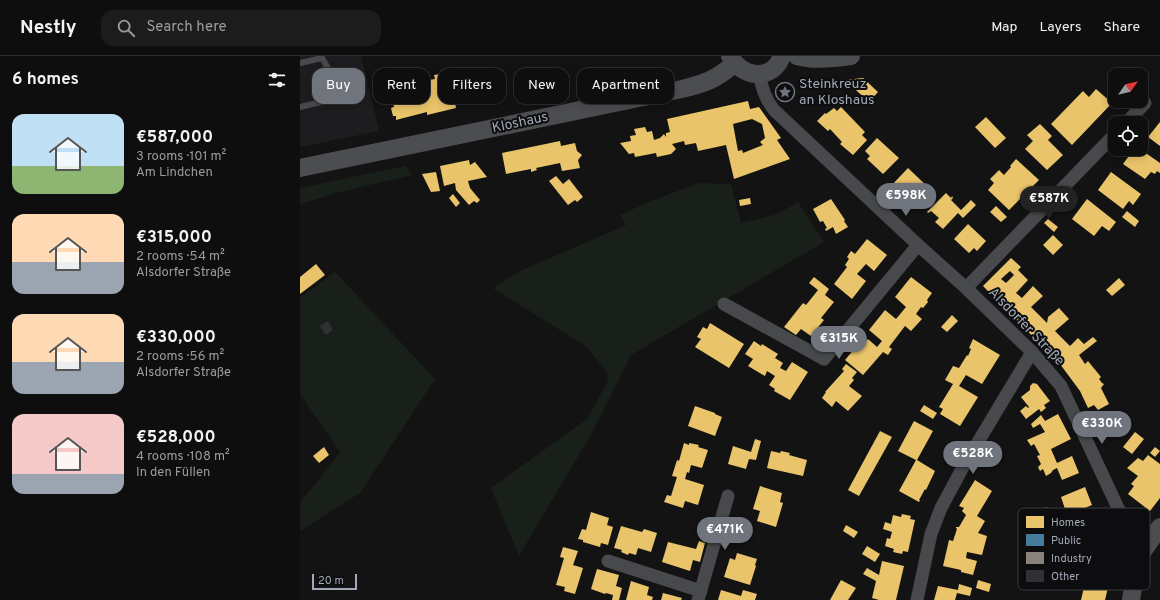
<!DOCTYPE html>
<meta charset="utf-8">
<style>
body{margin:0;font-family:Overpass,sans-serif;background:#1c1c1c;color:#f1f3f6;height:100vh;display:flex;flex-direction:column;font-size:15px;white-space:nowrap}
*{box-sizing:border-box;margin:0}
p{font-size:13px;color:#9b9c9e}
.icon{flex:none;width:22px;height:22px;fill:none;stroke:currentColor;stroke-width:2;stroke-linecap:round;stroke-linejoin:round}
.map{position:relative;flex:1;overflow:hidden}
.details{display:flex;flex-direction:column;background:#0e0e0e;width:300px}
.details>*{flex:none}
.top-card{position:absolute;left:12px;top:12px;width:380px;height:36px;display:flex;gap:8px}
.needle{width:26px;rotate:56deg}
.fabs{position:absolute;left:808px;top:12px;display:grid;gap:8px}
.fabs a{display:grid;place-items:center;width:40px;height:40px;border-radius:8px;background:#0e0e0e;box-shadow:0 2px 10px #0003,0 0 0 1px #2e2e2e;font-size:20px}
.scale{position:absolute;left:12px;bottom:10px;width:45px;box-sizing:border-box;padding-left:4px;border:2px solid #a2a8b6;border-top:0;font-size:11px;line-height:14px;white-space:nowrap;color:#a2a8b6;-webkit-text-stroke:3px #0d0d0f;paint-order:stroke}
.price{position:absolute;translate:-50% -34px;padding:0 9px;border-radius:14px;background:#70747d;color:#fff;font-size:13px;line-height:26px;filter:drop-shadow(0 1px 2px #0008)}
.price::after{content:'';position:absolute;left:50%;top:24px;width:12px;height:9px;margin-left:-6px;background:inherit;clip-path:polygon(0 0,100% 0,50% 100%)}
.price.current{background:#222;color:#fff}
ul{padding:0;list-style:none}
li{display:flex;align-items:center;gap:12px;height:100px;padding:0 12px}
li span{display:grid;place-items:center;flex:none;width:112px;height:80px;border-radius:12px;color:#555}
li>.icon{margin-inline-start:auto}
span .icon{width:48px;height:48px;fill:#fffc;stroke-width:1}
li b{font-size:17px}
h2{display:flex;justify-content:space-between;align-items:center;height:48px;padding:0 12px;font-size:17px}
.chip{padding:0 14px;border-radius:12px;background:#0e0e0e;box-shadow:0 2px 10px #0003,0 0 0 1px #2e2e2e;font-size:14px;line-height:36px}
.chip.current{background:#70747d;color:#fff}
header{display:flex;align-items:center;gap:24px;box-sizing:border-box;height:56px;padding:0 20px;background:#0e0e0e;border-bottom:1px solid #2e2e2e}
header strong{font-size:19px}
nav{display:flex;gap:22px;margin-inline-start:auto;font-size:14px}
.search{width:280px;height:36px;background:#1c1c1c;display:flex;align-items:center;gap:10px;box-sizing:border-box;padding:0 14px;border-radius:12px;color:#9b9c9e;font-size:15px}
main{display:flex;flex:1;min-height:0}
.map>svg:first-child{display:block}
.built{fill:#1d1d1f}
.green{fill:#19201a}
.homes{fill:#e9c46a;fill-rule:evenodd}
.public{fill:#457b9d}
.industry{fill:#8a817c}
.building{fill:#313133}
.lines{fill:none;stroke-linecap:round;stroke-linejoin:round}
.lane{stroke:#47494c;stroke-width:6}
.street{stroke:#47494c;stroke-width:13}
.secondary{stroke:#4b4d51;stroke-width:18}
.labels{text-anchor:middle;dominant-baseline:central;stroke-width:4;stroke-linejoin:round;paint-order:stroke}
.poi-label{font-size:14px;fill:#a2a8b6;stroke:#0d0d0f;text-anchor:start}
.street-label{font-size:14px;fill:#a2a8b6;stroke:#0d0d0f}
.key{fill:#0d0d0f;stroke:#3a3c41;stroke-width:1}
.key-label{font-size:11px;fill:#a2a8b6}
</style>
<header>
<strong>Nestly</strong>
<div class="search"><svg class="icon" aria-label="search" viewBox="0 0 24 24"><circle cx="10" cy="10" r="6"/><path d="M15 15l6 6"/></svg>Search here</div>
<nav><a>Map</a><a>Layers</a><a>Share</a></nav>
</header>
<main>
<section class="details">
<h2>6 homes<svg class="icon" aria-label="filters" viewBox="0 0 24 24"><path d="M4 7h16M4 17h16"/><circle cx="9" cy="7" r="2"/><circle cx="15" cy="17" r="2"/></svg></h2>
<ul>
<li><span style="background:linear-gradient(#bfe0f5 65%,#8fb573 0)"><svg class="icon" aria-label="home" viewBox="0 0 24 24"><path d="M3 11l9-7 9 7M6 9v11h12V9"/></svg></span><div><b>€587,000</b><p>3 rooms · 101 m²</p><p>Am Lindchen</p></div></li>
<li><span style="background:linear-gradient(#ffd9b3 60%,#9aa5b1 0)"><svg class="icon" aria-label="home" viewBox="0 0 24 24"><path d="M3 11l9-7 9 7M6 9v11h12V9"/></svg></span><div><b>€315,000</b><p>2 rooms · 54 m²</p><p>Alsdorfer Straße</p></div></li>
<li><span style="background:linear-gradient(#ffd9b3 60%,#9aa5b1 0)"><svg class="icon" aria-label="home" viewBox="0 0 24 24"><path d="M3 11l9-7 9 7M6 9v11h12V9"/></svg></span><div><b>€330,000</b><p>2 rooms · 56 m²</p><p>Alsdorfer Straße</p></div></li>
<li><span style="background:linear-gradient(#f6c9c9 75%,#9aa5b1 0)"><svg class="icon" aria-label="home" viewBox="0 0 24 24"><path d="M3 11l9-7 9 7M6 9v11h12V9"/></svg></span><div><b>€528,000</b><p>4 rooms · 108 m²</p><p>In den Füllen</p></div></li>
</ul>
</section>
<div class="map">
<svg width="860" height="544" viewBox="0 0 860 544">
<rect width="100%" height="100%" fill="#131313"/>
<path class="built" d="M0,0H61L79,75L0,91Z"/>
<g class="green">
<path d="M105,110L112,119L40,136L0,148V132Z"/>
<path d="M399,127L431,128L441,167L478,158L498,146L524,186L331,299L293,375L219,500L191,432L287,363L308,325L307,316L287,291L193,232L218,216L326,169L320,159L351,145Z"/>
<path d="M35,216L135,323L60,437L0,475V447L40,396L0,338V242Z"/>
</g>
<g class="homes">
<path d="M149,17L156,52L127,59V56L96,64V60H93L91,52L94,51L92,40L99,38L100,42L108,41L109,44L124,41L123,38L131,36L129,24L135,23L134,19Z"/>
<path d="M563,22L578,36L569,46L545,24Z"/>
<path d="M197,24L201,43L183,47L178,28Z"/>
<path d="M796,33L812,47L772,89L751,68L783,35L789,41Z"/>
<path d="M448,45L450,53L459,51L481,82L477,84L490,103L434,123L426,89L398,95L396,87L385,89L384,85L372,88L376,93L371,98L357,101L356,97L335,101L334,97L329,98L320,87L331,85L330,80L336,79L334,73L345,71L347,76L352,75L354,84L360,82L364,78L366,81V77L370,76L367,63ZM452,63L462,68L465,82L460,86L463,89L443,97L442,94L438,95L433,68Z"/>
<path d="M541,51L565,76L562,79L567,84L553,99L540,88L542,86L530,73L528,75L517,65L525,57L526,58L534,52L537,55Z"/>
<path d="M686,61L706,82L695,92L675,71Z"/>
<path d="M860,66V90L848,81Z"/>
<path d="M740,68L752,80L748,84L763,99L747,114L725,93L733,85L727,79Z"/>
<path d="M577,82L599,102L583,118L567,103L570,100L565,95Z"/>
<path d="M260,85L261,90L275,87L277,95L282,99L278,104L280,112L262,115L260,107L236,112L237,114L231,116V113L206,118L202,97Z"/>
<path d="M834,93H840L860,107V117L857,115L855,118L851,116L845,123L823,108Z"/>
<path d="M716,103L739,124L709,154L688,134L694,127L690,123L699,114L704,119L711,111L710,110Z"/>
<path d="M169,104L170,109L175,106L187,121L168,125L170,132L180,144L177,147L174,145L169,149L156,134L155,127L144,130L140,110Z"/>
<path d="M608,112L630,133L611,153L589,132Z"/>
<path d="M136,116L140,135L131,136L122,118Z"/>
<path d="M811,116L841,138L833,149L829,145L823,153L798,134Z"/>
<path d="M256,120L263,128L269,123L283,141L277,146L275,144L268,149L249,125Z"/>
<path d="M646,137L651,142L652,140L653,142L651,144L661,154L671,144L676,149L663,162L658,157L643,173L635,166L639,162L631,155L628,157L627,156Z"/>
<path d="M153,138L160,147L156,151L149,142Z"/>
<path d="M450,142L451,148L440,150L439,144Z"/>
<path d="M531,143L545,164L544,165L548,171L536,178L533,171L526,175L525,173L527,172L523,165L520,166L513,153Z"/>
<path d="M787,143L816,166L809,175L802,170L794,180L772,163Z"/>
<path d="M696,150L707,161L701,166L690,156Z"/>
<path d="M827,155L839,165L835,171L822,161Z"/>
<path d="M748,163L758,171L754,176L744,167Z"/>
<path d="M668,168L686,185L677,195L674,192L669,197L654,183Z"/>
<path d="M753,179L763,189L753,199L743,189Z"/>
<path d="M567,183L587,199L574,215L566,208L557,218L566,225L552,243L534,228L547,211L545,209L549,203L547,201L551,195L555,198Z"/>
<path d="M711,202L721,211L718,214L728,224L716,237L722,242L733,230L743,240L731,251L747,267L748,261L759,252L769,263L755,275L770,290L778,282L784,288L793,281L797,285L779,299L785,308L788,305L801,321L799,323L802,327L804,328L801,332L809,348L798,354L794,349L788,352L780,335L760,308L683,230ZM710,215L714,219L706,227L701,223Z"/>
<path d="M16,208L25,219L0,238V221Z"/>
<path d="M514,221L529,233L525,239L534,246L521,262L524,264L511,280L501,273L496,279L484,271L503,247L506,249L518,234L509,227Z"/>
<path d="M611,221L632,237L627,244L628,246L623,252L621,251L616,258L622,263L611,275L605,270L589,291L592,293L588,299L583,296L563,319L545,304L560,286L563,288L568,283L577,291L582,285L569,274L585,254L596,263L606,251L595,241Z"/>
<path d="M819,222L825,229L812,240L806,234Z"/>
<path d="M652,259L658,265L647,276L641,271Z"/>
<path d="M410,267L444,288L429,312L395,291L401,283L397,281L403,271L407,273Z"/>
<path d="M673,283L700,299L682,328L666,319L659,330L678,341L660,370L640,358L643,353L639,351L653,328L645,324L653,310L659,312L667,299L668,300L671,293L669,292Z"/>
<path d="M454,285L461,290L462,288L478,298L475,302L483,307L480,312L486,315L492,306L508,316L490,344L474,335L475,333L469,329L475,320L467,315L465,320L448,310L453,303L445,298Z"/>
<path d="M546,308L557,316L552,322L554,324L549,330L562,340L548,355L536,345L532,351L522,342L526,336H525L544,315L542,313Z"/>
<path d="M733,327L737,328L750,345L744,349L746,352L741,356L739,353L726,363L720,355L726,350L728,352L729,351L721,341L730,334V330Z"/>
<path d="M624,349L637,357L633,363L620,355Z"/>
<path d="M395,350L415,357V358L422,361L415,380L388,370Z"/>
<path d="M758,358L771,383L751,393L757,407L772,400L779,417L762,424L757,412L753,414L751,417L746,420L743,413L740,415L738,411L741,408L737,400L740,399L734,388L731,390L727,384L745,376L740,368L733,372L731,368L741,359L745,365Z"/>
<path d="M614,365L633,375L617,404L635,415L626,434L625,433L619,444H620L619,446L599,435L616,404L598,395Z"/>
<path d="M580,375L592,381L559,440L548,434Z"/>
<path d="M835,376L844,383L832,398L823,391Z"/>
<path d="M455,383L461,385L456,404L449,403L446,413L428,408L433,390L451,396Z"/>
<path d="M384,387L389,389V387L399,389L398,391L408,394L402,412L391,409L389,417L387,416L385,423L404,429L398,449L385,445L383,452L364,446L367,439L371,440L377,421L372,420L377,404L379,405Z"/>
<path d="M24,391L29,399L19,407L13,400Z"/>
<path d="M855,391L860,395L855,401L850,397Z"/>
<path d="M471,395L480,397L481,395L490,397L489,399L507,404L503,420L467,412Z"/>
<path d="M848,399L860,408V442L850,455L828,438L834,430L831,428L838,420L827,412L838,402L843,405Z"/>
<path d="M675,424L692,435L677,460L685,465L678,477L687,480L682,499L667,496L666,502L677,505L673,519L661,516V514L643,510L649,484L653,485L657,473L656,472V471H659L666,459L662,455L664,452L659,450Z"/>
<path d="M460,430L482,437L480,446L483,447L476,471L457,465L460,455L453,453Z"/>
<path d="M785,431L792,449L766,460L764,463L760,460L765,453L761,441Z"/>
<path d="M746,451L758,460L750,470L739,461Z"/>
<path d="M291,456L309,462L307,469L313,471L308,489L301,487L300,491L283,486V484L278,483L282,473L286,474Z"/>
<path d="M602,458L611,460L610,463L615,464L608,496L603,495L602,498L593,496L594,493L585,490L587,482L590,483L592,476L583,473L585,466L591,468L593,459L601,461Z"/>
<path d="M546,469L558,476L554,482L543,475Z"/>
<path d="M321,470L342,476L344,473L357,477L351,496L338,492L336,499L329,497L328,499L321,496L322,494L314,492Z"/>
<path d="M399,485L405,487L400,506L393,504L390,515L362,506L368,486L396,493Z"/>
<path d="M567,490L580,498L575,506L562,498Z"/>
<path d="M263,491L278,495L273,509L283,512L275,538L264,535L265,531L256,529L264,502L260,501Z"/>
<path d="M437,497L457,503L455,509L456,510L450,529L424,521L430,502L435,504Z"/>
<path d="M582,505L604,510L596,544H579L572,542L576,525L563,518L567,512L579,519Z"/>
<path d="M792,511L811,517L809,524L817,526L815,532L810,531L811,527H809L805,544H781L784,531L782,530L786,518L790,519Z"/>
<path d="M297,513L319,519L316,530L322,532L319,544H312L313,539L306,537L305,538L291,533Z"/>
<path d="M541,524L556,532L548,544H530Z"/>
<path d="M678,524L691,528L689,536L676,532Z"/>
<path d="M331,525L349,531L347,539L353,541L352,544H326Z"/>
<path d="M659,528L672,532L670,540L657,537L655,544H634L638,530L658,534Z"/>
<path d="M421,534L441,540L443,534L457,538L455,544H418Z"/>
<path d="M363,537L382,542L381,544H361Z"/>
</g>
<path class="public" d="M484,32L491,35L483,42L481,35Z"/>
<path class="industry" d="M178,28L183,47L176,48L172,29Z"/>
<path class="building" d="M28,265L33,274L26,279L20,270Z"/>
<g class="lines">
<path class="lane" d="M0,7L22,2L34,22L29,44L0,51"/>
<g class="street">
<path d="M459,18C462,31 465,43 474,54L618,189L666,232L732,296L761,330L826,469L838,502"/>
<path d="M826,67L845,47"/>
<path d="M666,232L815,78"/>
<path d="M424,248L524,303L618,189"/>
<path d="M308,505L401,535"/>
<path d="M398,544L428,440"/>
<path d="M617,544L631,478L641,452L663,411L732,296"/>
</g>
<g class="secondary">
<path d="M430,0C442,22 472,26 482,0"/>
<path d="M497,0C514,5 534,2 551,0"/>
<path d="M0,112L382,33C406,27 415,24 434,8"/>
<path d="M831,544L838,502L860,471"/>
</g>
</g>
<defs>
<g id="sight-ring" transform="scale(1)"><circle r="9.5" fill="#0d0d0f" stroke="#70747d" stroke-width="1.5"/><path d="M0-6L1.8-2.2L6-1.7L2.9 1.2L3.7 5.4L0 3.3L-3.7 5.4L-2.9 1.2L-6-1.7L-1.8-2.2Z" fill="#70747d"/></g>
</defs>
<g fill-rule="evenodd">
<use href="#sight-ring" x="485" y="36"/>
</g>
<g class="labels">
<g class="poi-label">
<text x="499" y="28">Steinkreuz<tspan x="499" dy="16">an Kloshaus</tspan></text>
</g>
<g class="street-label">
<text transform="translate(220 67) rotate(-12)">Kloshaus</text>
<text transform="translate(726 271) rotate(46)">Alsdorfer Straße</text>
</g>
</g>
<rect x="718" y="452" width="132" height="82" rx="6" class="key"/>
<rect x="726" y="460" width="18" height="12" fill="#e9c46a"/>
<rect x="726" y="478" width="18" height="12" fill="#457b9d"/>
<rect x="726" y="496" width="18" height="12" fill="#8a817c"/>
<rect x="726" y="514" width="18" height="12" fill="#313133"/>
<g class="key-label">
<text x="751" y="470">Homes</text>
<text x="751" y="488">Public</text>
<text x="751" y="506">Industry</text>
<text x="751" y="524">Other</text>
</g>
</svg>
<div class="fabs">
<a><svg class="needle" viewBox="-14 -14 28 28"><path d="M0-13l5 13h-10z" fill="#e53935"/><path d="M0 13l5-13h-10z" fill="#9b9c9e"/></svg></a>
<a><svg class="icon" aria-label="locate" viewBox="0 0 24 24"><circle cx="12" cy="12" r="6"/><path d="M12 2v4M12 18v4M2 12h4M18 12h4"/></svg></a>
</div>
<div class="scale">20 m</div>
<b class="price" style="left:606px;top:161px">€598K</b>
<b class="price current" style="left:749px;top:164px">€587K</b>
<b class="price" style="left:539px;top:304px">€315K</b>
<b class="price" style="left:802px;top:389px">€330K</b>
<b class="price" style="left:673px;top:419px">€528K</b>
<b class="price" style="left:425px;top:495px">€471K</b>
<div class="top-card">
<a class="chip current">Buy</a>
<a class="chip">Rent</a>
<a class="chip">Filters</a>
<a class="chip">New</a>
<a class="chip">Apartment</a>
</div>
</div>
</main>
